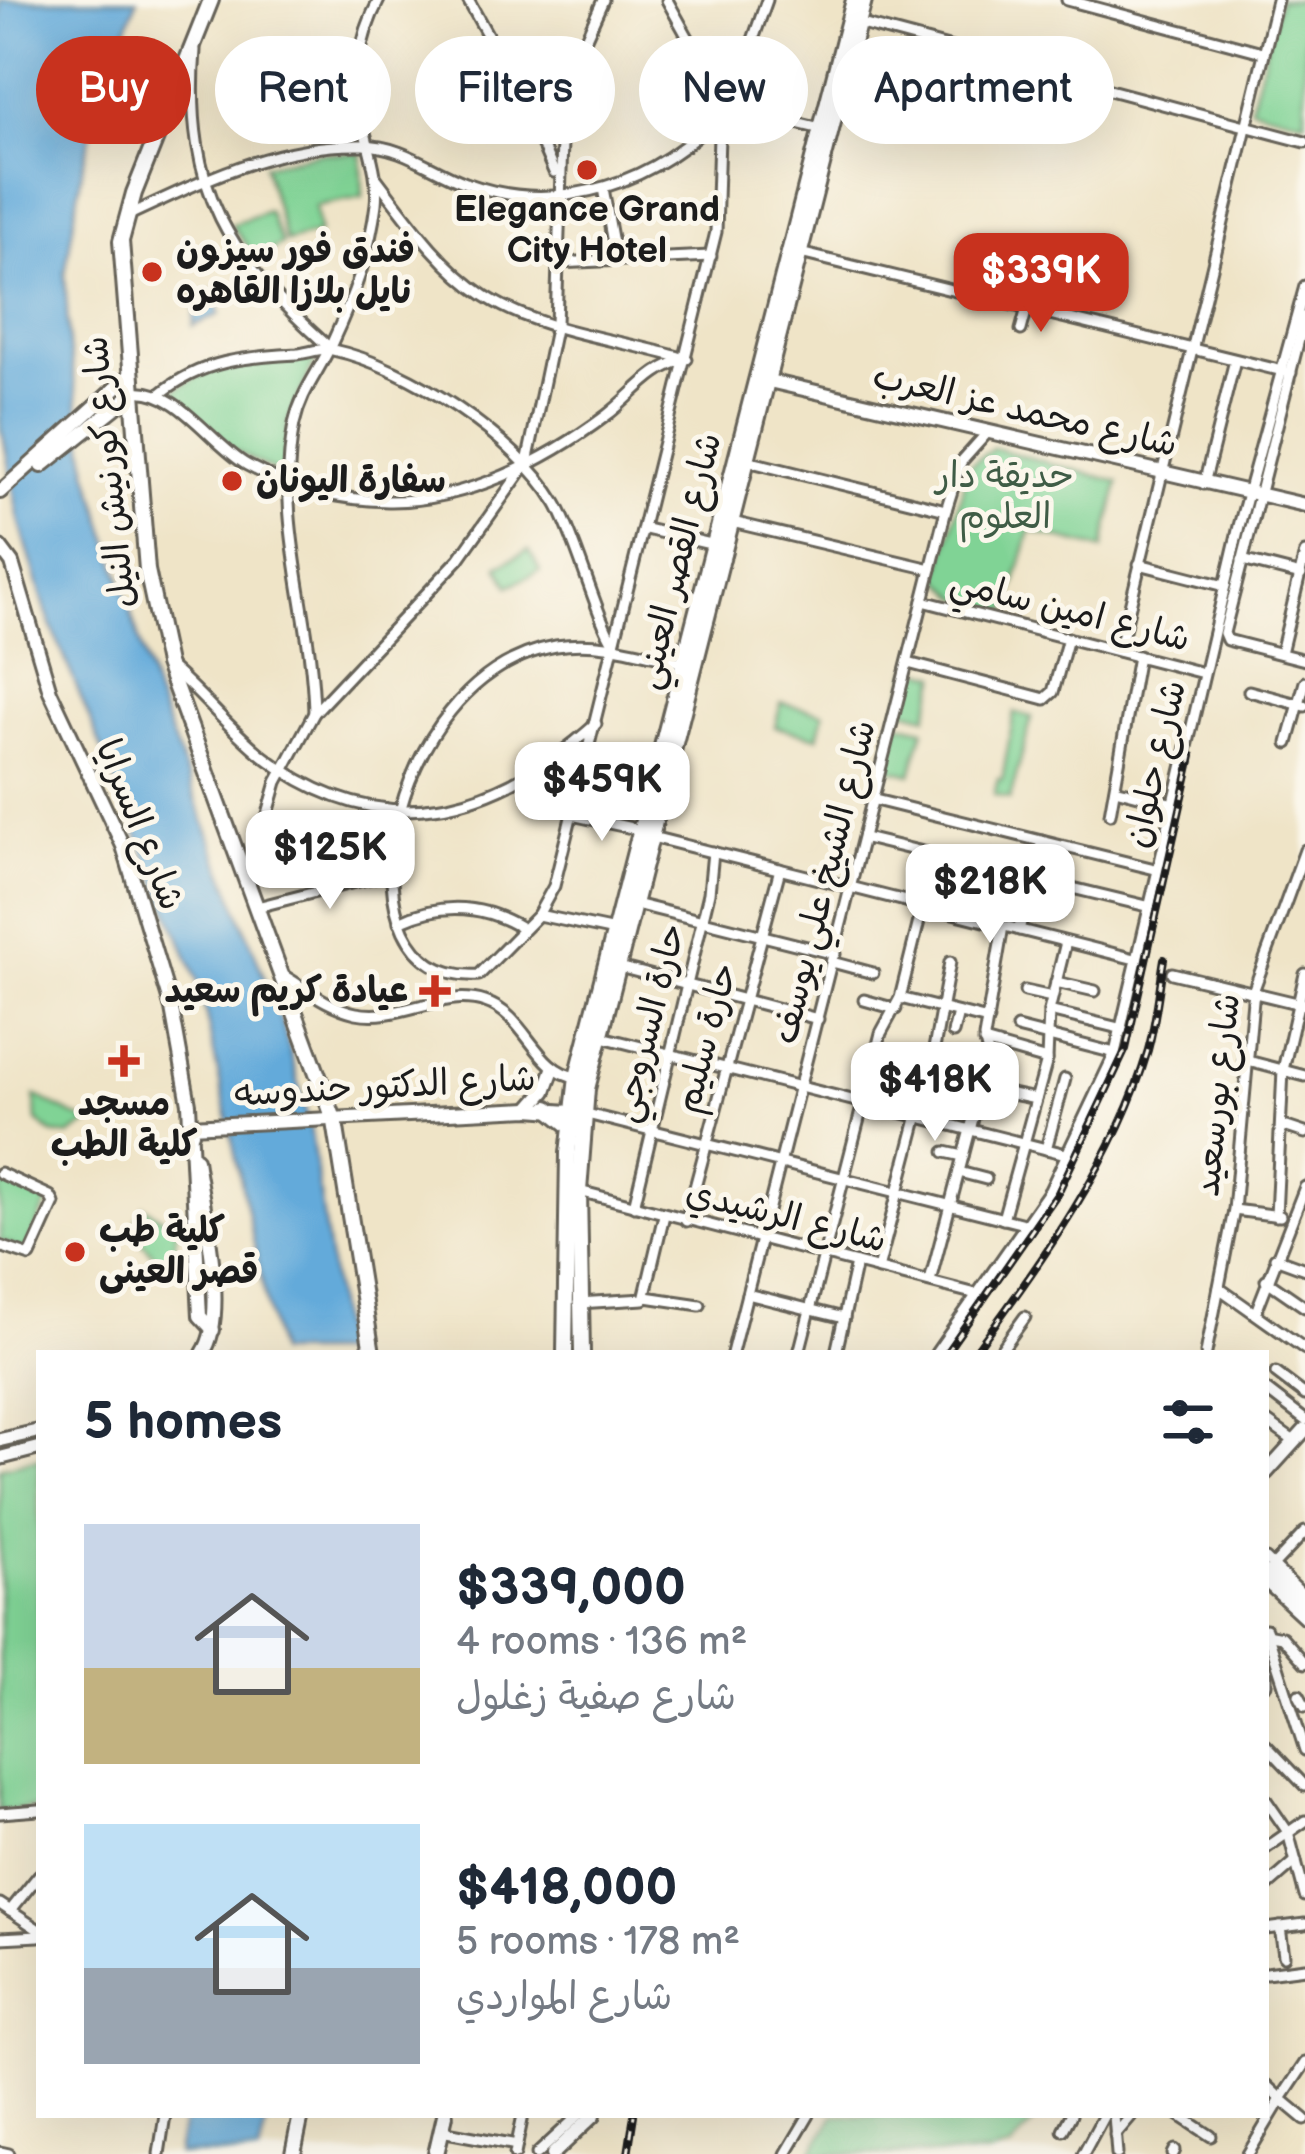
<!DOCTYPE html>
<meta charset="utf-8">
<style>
body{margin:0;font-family:"Balsamiq Sans","Playpen Sans Arabic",sans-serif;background:#f6f6f7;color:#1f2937;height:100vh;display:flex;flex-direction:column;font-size:45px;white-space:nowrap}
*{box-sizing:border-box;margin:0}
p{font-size:39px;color:#747a83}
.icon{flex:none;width:66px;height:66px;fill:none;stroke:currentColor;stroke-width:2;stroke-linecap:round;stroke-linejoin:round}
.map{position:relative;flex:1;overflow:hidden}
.drawer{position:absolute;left:36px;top:1350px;width:1233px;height:768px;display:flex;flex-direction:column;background:#fff;border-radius:0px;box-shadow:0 12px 48px #0002}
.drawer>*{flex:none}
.top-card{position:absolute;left:36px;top:36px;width:1233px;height:108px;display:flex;gap:24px}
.price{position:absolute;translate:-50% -102px;padding:0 27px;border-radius:24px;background:#fff;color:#222;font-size:39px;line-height:78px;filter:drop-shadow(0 3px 6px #0008)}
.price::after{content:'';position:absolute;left:50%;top:72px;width:36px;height:27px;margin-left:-18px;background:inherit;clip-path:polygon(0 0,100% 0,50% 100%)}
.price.active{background:#c8321e;color:#fff}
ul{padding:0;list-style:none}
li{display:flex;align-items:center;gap:36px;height:300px;padding:0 48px}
li span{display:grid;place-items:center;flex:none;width:336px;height:240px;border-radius:0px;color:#555}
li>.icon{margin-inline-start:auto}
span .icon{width:144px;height:144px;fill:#fffc;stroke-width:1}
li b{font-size:51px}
h2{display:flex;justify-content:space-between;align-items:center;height:144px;padding:0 48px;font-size:51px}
.pill{padding:0 42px;border-radius:54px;background:#fff;box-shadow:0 12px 48px #0002;font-size:42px;line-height:108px}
.pill.active{background:#c8321e;color:#fff}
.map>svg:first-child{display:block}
.green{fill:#80d395;stroke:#4e7858;stroke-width:3}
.water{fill:#64aada;stroke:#40637b;stroke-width:3}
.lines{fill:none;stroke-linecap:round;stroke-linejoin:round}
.minor-casing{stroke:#666258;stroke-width:15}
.major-casing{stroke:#666258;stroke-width:18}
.highway-casing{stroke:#666258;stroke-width:20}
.minor{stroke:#fff;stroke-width:9}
.major{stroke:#fff;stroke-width:12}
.highway{stroke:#fff;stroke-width:14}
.rail-casing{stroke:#1c1c1c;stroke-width:8}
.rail{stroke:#fbf7ec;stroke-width:3;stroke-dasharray:9;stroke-linecap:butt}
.poi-dot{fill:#c8321e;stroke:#fbf7ec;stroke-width:4.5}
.labels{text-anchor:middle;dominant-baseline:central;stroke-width:10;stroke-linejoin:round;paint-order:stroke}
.poi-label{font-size:36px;font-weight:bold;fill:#1c1c1c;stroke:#fbf7ec;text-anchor:start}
.street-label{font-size:36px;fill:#1c1c1c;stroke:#fbf7ec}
.park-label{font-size:36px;fill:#3f5c46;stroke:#fbf7ec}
</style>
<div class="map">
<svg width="1305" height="2154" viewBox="0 0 1305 2154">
<rect width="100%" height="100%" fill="#fbf7ec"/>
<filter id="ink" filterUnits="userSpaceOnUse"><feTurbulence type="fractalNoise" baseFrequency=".00833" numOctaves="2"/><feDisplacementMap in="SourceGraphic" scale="24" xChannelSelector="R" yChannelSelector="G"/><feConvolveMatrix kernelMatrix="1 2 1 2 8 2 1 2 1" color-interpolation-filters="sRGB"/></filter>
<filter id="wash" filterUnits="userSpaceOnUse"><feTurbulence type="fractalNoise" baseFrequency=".004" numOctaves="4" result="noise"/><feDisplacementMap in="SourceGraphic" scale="48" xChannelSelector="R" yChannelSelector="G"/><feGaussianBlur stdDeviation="2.7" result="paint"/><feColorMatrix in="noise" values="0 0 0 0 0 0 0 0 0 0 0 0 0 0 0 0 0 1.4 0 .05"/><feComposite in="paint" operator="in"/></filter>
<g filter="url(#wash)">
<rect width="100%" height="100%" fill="#efe4c7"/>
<g class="green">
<path d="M1279,0H1305V121L1250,107Z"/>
<path d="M319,153H361L363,197L315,206L319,233L286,242L264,165Z"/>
<path d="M268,211L282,244L257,259L231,225Z"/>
<path d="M317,356L288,422L284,467L277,473L228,447L171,392L206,371Z"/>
<path d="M994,448L1119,482L1103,549L1030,531L1006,616L960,598L939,577L969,465Z"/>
<path d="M529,550L540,571L509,586L498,566Z"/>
<path d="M910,667L938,675L927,716L899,709Z"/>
<path d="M781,703L824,713L818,737L775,727Z"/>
<path d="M1014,713L1032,717L1010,799L994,795L998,779L1002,780Z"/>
<path d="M898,723L924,729L911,774L886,768Z"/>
<path d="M35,1096L89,1123L69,1136L51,1133L37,1121Z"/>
<path d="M0,1179L48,1201L25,1252L0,1240Z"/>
<path d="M143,1206L177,1228L170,1274L131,1229Z"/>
<path d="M39,1458V1808L0,1811V1468Z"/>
<path d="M834,2115H1040L1010,2149L989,2154H811Z"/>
</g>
<g class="water">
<path d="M0,0H137L102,93L83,164L65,274L69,345L88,470L156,696L284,1029L310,1126L343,1353H277L200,987L47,615L19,520L0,420Z"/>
<path d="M213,291L220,314L193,326L198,295Z"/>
<path d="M184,2115H268L259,2154H177Z"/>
</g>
</g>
<g filter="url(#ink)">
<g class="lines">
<g class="minor-casing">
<g id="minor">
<path d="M468,0L519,92L554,172"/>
<path d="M667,0L726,106"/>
<path d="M1067,0L1262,52"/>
<path d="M858,23L1305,142"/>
<path d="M195,50C184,191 229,258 330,348"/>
<path d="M453,97L508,70"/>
<path d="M726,106L821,129"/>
<path d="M377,179C408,220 441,267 485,296C541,332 619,339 682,358"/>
<path d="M603,188L616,260"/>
<path d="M129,215C205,180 277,143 363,145C404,146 430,170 466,183C558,217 660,183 723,110"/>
<path d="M800,253L1291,373"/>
<path d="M557,263L711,256"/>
<path d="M1305,316L1224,633L1227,640L1305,660"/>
<path d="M1021,330L1027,308"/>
<path d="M135,392C176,387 212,445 247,465C289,488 339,500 388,501C466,502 546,461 607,415C636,393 651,367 687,359"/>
<path d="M160,394C202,360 245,357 297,354C308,353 323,347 333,350C408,366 517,438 556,503C575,534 601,632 616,646"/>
<path d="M747,461L946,510"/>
<path d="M1204,484L1235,360"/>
<path d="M732,522L931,569"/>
<path d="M646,529L715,545"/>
<path d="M1242,560L1301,575"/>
<path d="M1139,564L1225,586"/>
<path d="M923,601L1203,673"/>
<path d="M1119,651L1277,0"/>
<path d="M1281,653L1305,553"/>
<path d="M908,663L1045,699L1053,692L1068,638"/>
<path d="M170,667C203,695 229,729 263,756C381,846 494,815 596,724"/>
<path d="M1249,691L1305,706"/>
<path d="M314,713C312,612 275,525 294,424C301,391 319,372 332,343C353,298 370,253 376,204C379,176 369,151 363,124C352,83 359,37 379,0"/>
<path d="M1288,743L1305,682"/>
<path d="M1115,789L1174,804"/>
<path d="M875,800L1159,870"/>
<path d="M1110,814L1138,656"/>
<path d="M572,815L641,830"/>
<path d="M652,837L1139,960"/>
<path d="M865,838L1151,907"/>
<path d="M249,881L277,782L314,713L459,559L527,463L556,324L563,111L578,56L603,0"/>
<path d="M635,904L835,954"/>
<path d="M257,907L394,872"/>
<path d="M538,915L554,886L716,232L719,136L767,0"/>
<path d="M399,922C441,902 482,904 522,928"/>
<path d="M1019,930L1042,841"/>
<path d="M615,931L538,915L479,975C329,984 384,676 556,646C600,639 642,653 684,663"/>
<path d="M832,962L873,973"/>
<path d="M619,967L818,1019"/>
<path d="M1172,973L1305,1005"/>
<path d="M281,974C305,988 328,1007 356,1013C400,1022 443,988 485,1002C527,1015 535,1072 577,1077"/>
<path d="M1056,982L1095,991"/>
<path d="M1025,991L1052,997"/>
<path d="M900,998L988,1020"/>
<path d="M864,1000L896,1009"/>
<path d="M1049,1011L1123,1029"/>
<path d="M1017,1028L1115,1053"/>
<path d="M953,1033L958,1013"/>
<path d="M598,1036L1070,1155"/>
<path d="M984,1042L1047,1060"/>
<path d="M1244,1060L1305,1076"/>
<path d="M949,1078L981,1087"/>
<path d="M1002,1092L1036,1099"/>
<path d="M583,1113L1028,1225"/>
<path d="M1281,1125L1305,1133"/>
<path d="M1046,1149L1065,1079"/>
<path d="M945,1152L963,1156"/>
<path d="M959,1172L986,1179"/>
<path d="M0,1173L50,1196L54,1203L30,1256L0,1246"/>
<path d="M579,1191L980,1295"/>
<path d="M634,1206L709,893L713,852"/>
<path d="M1234,1210L1280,1216"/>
<path d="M1276,1216L1283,1070L1305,974"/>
<path d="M1003,1219L1047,1060L1049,1011L1066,942"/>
<path d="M686,1221L780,869"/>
<path d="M1275,1258L1305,1269"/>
<path d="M878,1269L931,1065L950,962"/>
<path d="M1266,1280L1305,1307"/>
<path d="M930,1281L989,1058L984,1038L1003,926"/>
<path d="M1219,1288L1305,1349"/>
<path d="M747,1294L844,1318"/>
<path d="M646,1297L700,1305"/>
<path d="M578,1303L644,1299L664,1215"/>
<path d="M1256,1312L1305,1187"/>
<path d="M732,1353L946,510L961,462L987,433"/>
<path d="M799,1353L881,1033L900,998L923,905"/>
<path d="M836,1353L856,1263"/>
<path d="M936,1353L1050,1190L1115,1053L1239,526L1305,286"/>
<path d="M999,1353L1025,1317"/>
<path d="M1206,1353L1234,1210L1254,989L1305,850"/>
<path d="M1276,1373L1305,1395"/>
<path d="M1266,1390L1305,1420"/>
<path d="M1266,1421L1294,1441"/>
<path d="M1266,1559L1305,1597"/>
<path d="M1273,1566L1305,1532"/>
<path d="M1266,1583L1305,1619"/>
<path d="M1266,1629L1305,1750"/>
<path d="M1266,1634L1282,1637L1305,1663"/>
<path d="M1266,1670V1684"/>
<path d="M1299,1695L1305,1706"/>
<path d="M1266,1745L1305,1786"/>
<path d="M1266,1800L1288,1832L1305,1896"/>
<path d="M0,1813L39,1810"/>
<path d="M1266,1848L1305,1821"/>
<path d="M1266,1887L1296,1861"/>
<path d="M0,1904L39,1930"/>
<path d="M10,1911L39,1875"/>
<path d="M1280,1927L1284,1956"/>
<path d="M1266,1929L1305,1924"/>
<path d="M0,1938L39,1936"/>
<path d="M1266,1973L1305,1968"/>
<path d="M1266,2085L1281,2099L1305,2063"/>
<path d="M1114,2115L1117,2154"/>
<path d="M1179,2115L1211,2136"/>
<path d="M1063,2130L1071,2115"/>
<path d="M441,2131L517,2145"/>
<path d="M1115,2135L1132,2115"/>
<path d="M0,2152L9,2154"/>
<path d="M159,2154L165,2115"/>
<path d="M515,2154L523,2115"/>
<path d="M537,2154L579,2115"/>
<path d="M786,2154L809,2115"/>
<path d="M1083,2154L1104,2115"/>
<path d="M1173,2154L1175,2150"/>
<path d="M1248,2154L1281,2099L1305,2119"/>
</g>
</g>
<g class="major-casing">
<g id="major">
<path d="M769,381L1305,505"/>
<path d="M42,466L135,392"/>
<path d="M0,492L132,373"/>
<path d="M0,547L12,563L50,691L123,846L172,1009L189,1104L200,1316L213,1330"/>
<path d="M530,1108L545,1091L553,1069"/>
<path d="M192,1133L190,1126L529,1109L582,1113"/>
<path d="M196,1159C202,1207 230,1313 203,1353"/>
<path d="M0,1440L39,1431"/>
<path d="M0,1458L39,1448"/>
<path d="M1266,1473L1305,1430"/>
<path d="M1266,1572L1305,1609"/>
<path d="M553,2154L594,2115"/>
</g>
</g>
<g class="highway-casing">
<g id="highway">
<path d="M211,0L134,193L121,241L147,570L167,664L335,1122L372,1353"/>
<path d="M548,1108L570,1126"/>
<path d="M565,1353L568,1153L577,1077L854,0"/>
<path d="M582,1353L579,1191L587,1089L864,0"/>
<path d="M293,2154L301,2115"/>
<path d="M436,2154L445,2115"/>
</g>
</g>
<use href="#minor" class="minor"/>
<use href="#major" class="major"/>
<use href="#highway" class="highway"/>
<g class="rail-casing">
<g id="rail">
<path d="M946,1353L1058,1193L1126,1049L1192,756"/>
<path d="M974,1353C1041,1263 1116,1159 1148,1050C1156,1021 1159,989 1164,959"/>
<path d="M628,2154L634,2115"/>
</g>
</g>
<use href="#rail" class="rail"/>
</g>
</g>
<g class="poi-dot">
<circle cx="587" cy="170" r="12"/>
<circle cx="152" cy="272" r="12"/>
<circle cx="232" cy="481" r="12"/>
<path d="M429 973h12v12h12v12h-12v12h-12v-12h-12v-12h12z"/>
<path d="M118 1043h12v12h12v12h-12v12h-12v-12h-12v-12h12z"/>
<circle cx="75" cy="1252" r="12"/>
</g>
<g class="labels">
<g class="poi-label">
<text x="587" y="210" text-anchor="middle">Elegance Grand<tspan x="587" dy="41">City Hotel</tspan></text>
<text x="176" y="251">فندق فور سيزون<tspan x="176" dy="41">نايل بلازا القاهره</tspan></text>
<text x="256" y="481">سفارة اليونان</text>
<text x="408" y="991" text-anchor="end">عيادة كريم سعيد</text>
<text x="124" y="1104" text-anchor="middle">مسجد<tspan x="124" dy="41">كلية الطب</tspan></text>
<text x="99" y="1231">كلية طب<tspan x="99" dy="41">قصر العينى</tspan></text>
</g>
<g class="street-label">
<text transform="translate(1025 411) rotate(13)">شارع محمد عز العرب</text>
<text transform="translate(110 472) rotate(-96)">شارع كورنيش النيل</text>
<text transform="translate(679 561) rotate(-76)">شارع القصر العيني</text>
<text transform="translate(1070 611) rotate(14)">شارع امين سامي</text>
<text transform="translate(1156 764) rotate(-77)">شارع حلوان</text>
<text transform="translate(139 825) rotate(68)">شارع السرايا</text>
<text transform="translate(825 882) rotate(-76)">شارع الشيخ علي يوسف</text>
<text transform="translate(650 1023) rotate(-76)">حارة السروجي</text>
<text transform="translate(707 1038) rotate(-75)">حارة سليم</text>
<text transform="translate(385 1087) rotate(-3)">شارع الدكتور حندوسه</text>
<text transform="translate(1218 1095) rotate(-84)">شارع بورسعيد</text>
<text transform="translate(786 1217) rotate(14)">شارع الرشيدي</text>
</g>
<g class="park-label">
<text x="1005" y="476">حديقة دار<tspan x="1005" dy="41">العلوم</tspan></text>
</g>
</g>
</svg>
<b class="price active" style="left:1041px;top:335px">$339K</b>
<b class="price" style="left:602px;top:844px">$459K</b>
<b class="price" style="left:330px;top:912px">$125K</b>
<b class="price" style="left:990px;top:946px">$218K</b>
<b class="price" style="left:935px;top:1144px">$418K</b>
<div class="top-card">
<a class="pill active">Buy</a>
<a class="pill">Rent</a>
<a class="pill">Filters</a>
<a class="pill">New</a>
<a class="pill">Apartment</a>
</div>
<section class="drawer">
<h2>5 homes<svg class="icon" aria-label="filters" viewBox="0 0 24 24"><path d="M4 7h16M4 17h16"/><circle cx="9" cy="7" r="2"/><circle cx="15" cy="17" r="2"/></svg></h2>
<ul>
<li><span style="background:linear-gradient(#c9d6e8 60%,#c2b280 0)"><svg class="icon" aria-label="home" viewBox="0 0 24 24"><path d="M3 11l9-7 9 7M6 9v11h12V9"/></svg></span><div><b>$339,000</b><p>4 rooms · 136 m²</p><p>شارع صفية زغلول</p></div></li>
<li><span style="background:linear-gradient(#bfe0f5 60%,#9aa5b1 0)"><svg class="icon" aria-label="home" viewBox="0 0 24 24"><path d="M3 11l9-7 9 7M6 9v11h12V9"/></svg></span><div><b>$418,000</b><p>5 rooms · 178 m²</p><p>شارع المواردي</p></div></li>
</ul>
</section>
</div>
